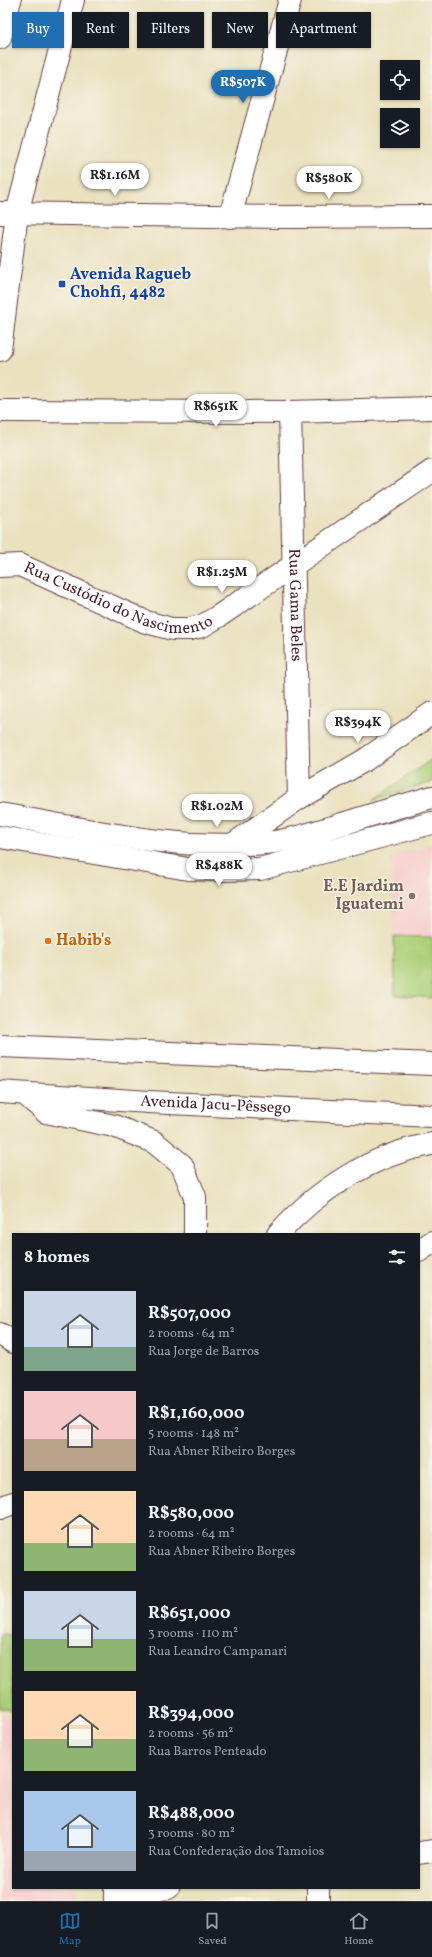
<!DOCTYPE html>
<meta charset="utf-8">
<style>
body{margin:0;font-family:Vollkorn,serif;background:#242831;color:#f1f3f6;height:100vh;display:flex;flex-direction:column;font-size:15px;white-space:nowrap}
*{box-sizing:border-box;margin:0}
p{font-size:13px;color:#9ea1a6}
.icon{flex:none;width:22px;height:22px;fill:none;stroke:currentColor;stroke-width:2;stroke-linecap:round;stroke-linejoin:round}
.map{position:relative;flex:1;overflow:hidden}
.drawer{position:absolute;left:12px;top:1233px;width:408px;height:656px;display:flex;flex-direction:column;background:#171b24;border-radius:0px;box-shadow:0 1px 3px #0004}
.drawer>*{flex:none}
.banner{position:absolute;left:12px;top:12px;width:408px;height:36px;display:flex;gap:8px}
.buttons{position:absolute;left:380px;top:60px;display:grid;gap:8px}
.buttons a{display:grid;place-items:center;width:40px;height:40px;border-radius:0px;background:#171b24;box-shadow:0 1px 3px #0004;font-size:20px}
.price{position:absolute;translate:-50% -34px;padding:0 9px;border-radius:14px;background:#fff;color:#222;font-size:13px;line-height:26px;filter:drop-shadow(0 1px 2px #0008)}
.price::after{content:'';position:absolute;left:50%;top:24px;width:12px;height:9px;margin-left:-6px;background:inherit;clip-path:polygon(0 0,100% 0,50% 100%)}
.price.selected{background:#1f6fb2;color:#fff}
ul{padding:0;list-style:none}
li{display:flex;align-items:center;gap:12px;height:100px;padding:0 12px}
li span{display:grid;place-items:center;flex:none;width:112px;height:80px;border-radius:0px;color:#555}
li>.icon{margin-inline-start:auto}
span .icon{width:48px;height:48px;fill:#fffc;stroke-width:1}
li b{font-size:17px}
h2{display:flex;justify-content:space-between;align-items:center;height:48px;padding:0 12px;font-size:17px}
.pill{padding:0 14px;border-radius:0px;background:#171b24;box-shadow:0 1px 3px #0004;font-size:14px;line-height:36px}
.pill.selected{background:#1f6fb2;color:#fff}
.menu{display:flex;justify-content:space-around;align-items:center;height:56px;border-top:1px solid #363941;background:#171b24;font-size:11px;color:#9ea1a6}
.menu a{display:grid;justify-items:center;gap:2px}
.menu .selected{color:#1f6fb2}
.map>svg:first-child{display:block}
.built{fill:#f7d0cd}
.green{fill:#accf78;stroke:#7b7752}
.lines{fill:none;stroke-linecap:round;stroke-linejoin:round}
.minor-casing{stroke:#623c41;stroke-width:24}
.secondary-casing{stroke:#623c41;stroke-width:24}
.primary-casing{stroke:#623c41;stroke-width:24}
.trunk-casing{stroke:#623c41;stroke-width:24}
.minor{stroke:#fff;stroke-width:22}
.secondary{stroke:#fff;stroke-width:22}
.primary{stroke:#fff;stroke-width:22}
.trunk{stroke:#fff;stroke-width:22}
.transit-dot{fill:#1a4fb4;stroke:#f7f3e8;stroke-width:1.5}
.education-dot{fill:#8d6e63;stroke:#f7f3e8;stroke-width:1.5}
.food-dot{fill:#e8710a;stroke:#f7f3e8;stroke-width:1.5}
.labels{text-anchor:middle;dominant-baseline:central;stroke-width:3;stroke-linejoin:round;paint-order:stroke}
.transit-label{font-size:16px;font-weight:bold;fill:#164399;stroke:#f7f3e8;text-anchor:start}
.street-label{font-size:16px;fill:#4a1f2b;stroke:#f7f3e8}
.education-label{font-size:16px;font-weight:bold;fill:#785e54;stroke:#f7f3e8;text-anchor:end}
.food-label{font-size:16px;font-weight:bold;fill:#c56008;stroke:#f7f3e8;text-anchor:start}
</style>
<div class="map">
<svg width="432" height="1901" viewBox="0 0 432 1901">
<rect width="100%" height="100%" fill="#f7f3e8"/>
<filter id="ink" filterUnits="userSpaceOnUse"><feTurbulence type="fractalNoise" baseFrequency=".025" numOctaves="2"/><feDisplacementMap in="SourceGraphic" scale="8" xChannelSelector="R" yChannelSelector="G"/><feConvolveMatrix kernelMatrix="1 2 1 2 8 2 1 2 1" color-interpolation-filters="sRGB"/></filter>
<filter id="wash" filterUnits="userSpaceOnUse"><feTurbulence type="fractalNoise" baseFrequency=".012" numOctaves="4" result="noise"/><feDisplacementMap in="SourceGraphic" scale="16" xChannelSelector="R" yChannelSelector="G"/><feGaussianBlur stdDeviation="0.9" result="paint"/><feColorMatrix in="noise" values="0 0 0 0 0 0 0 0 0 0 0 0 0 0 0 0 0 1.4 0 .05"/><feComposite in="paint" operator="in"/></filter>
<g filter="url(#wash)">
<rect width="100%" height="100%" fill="#eae1bf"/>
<g class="built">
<path d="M432,844V936H394L391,856Z"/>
<path d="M0,1716L13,1719V1888H77V1901H0Z"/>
</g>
<g class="green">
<path d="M432,759V782L373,800Z"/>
<path d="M394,936L432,937V998L395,995Z"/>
<path d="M0,1633L13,1636V1711L0,1708Z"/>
</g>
</g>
<g filter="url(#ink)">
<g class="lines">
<g class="minor-casing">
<g id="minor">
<path d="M0,213L285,217L432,216"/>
<path d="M230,217L290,0"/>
<path d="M0,411L290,412L432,408"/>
<path id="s1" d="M290,412L299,798"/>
<path id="s2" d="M0,566L20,565L146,622L172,629H190L202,626L219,616L432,471"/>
<path d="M232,845L299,798L365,760L432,713"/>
<path d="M419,1853L432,1851"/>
<path d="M318,1888V1901"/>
<path d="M115,1895L168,1888"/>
</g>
</g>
<g class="secondary-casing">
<g id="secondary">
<path d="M0,814C90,830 183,853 274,842C296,839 318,831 339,825C370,815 401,806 432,797"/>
<path d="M0,837L188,869L223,870L260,869L432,823"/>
<path d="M419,1251L432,1242"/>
<path d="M115,1888V1901"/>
</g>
</g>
<g class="primary-casing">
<g id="primary">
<path d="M0,38L10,0"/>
<path d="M0,350L17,213L73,0"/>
</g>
</g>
<g class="trunk-casing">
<g id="trunk">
<path d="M0,1046L432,1064"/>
<path id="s3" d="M0,1092L149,1102L432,1116"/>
<path d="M26,1095L46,1112L114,1126L154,1142L182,1165L195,1197V1234"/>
<path d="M278,1234C317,1190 373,1154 432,1144"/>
<path d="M0,1334L13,1342"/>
<path d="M0,1508L13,1503"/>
</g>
</g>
<use href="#minor" class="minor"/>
<use href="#secondary" class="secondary"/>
<use href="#primary" class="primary"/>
<use href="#trunk" class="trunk"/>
</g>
</g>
<rect class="transit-dot" x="58" y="280" width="8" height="8" rx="2"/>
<circle class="education-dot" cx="412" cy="896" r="4"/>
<circle class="food-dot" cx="48" cy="941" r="4"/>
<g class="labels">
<g class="transit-label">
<text x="70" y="275">Avenida Ragueb<tspan x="70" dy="18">Chohfi, 4482</tspan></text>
</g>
<g class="street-label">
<text stroke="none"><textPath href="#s2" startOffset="126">Rua Custódio do Nascimento</textPath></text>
<text stroke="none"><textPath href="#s1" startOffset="193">Rua Gama Beles</textPath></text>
<text stroke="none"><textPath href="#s3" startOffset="216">Avenida Jacu-Pêssego</textPath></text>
</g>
<g class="education-label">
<text x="404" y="887">E.E Jardim<tspan x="404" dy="18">Iguatemi</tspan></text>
</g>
<g class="food-label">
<text x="56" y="941">Habib's</text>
</g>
</g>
</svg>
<div class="buttons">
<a><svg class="icon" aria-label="locate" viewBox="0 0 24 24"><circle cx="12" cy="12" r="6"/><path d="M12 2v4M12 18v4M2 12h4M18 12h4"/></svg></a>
<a><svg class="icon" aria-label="layers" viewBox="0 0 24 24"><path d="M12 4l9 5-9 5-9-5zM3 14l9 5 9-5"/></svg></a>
</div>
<b class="price selected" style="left:243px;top:104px">R$507K</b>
<b class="price" style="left:115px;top:197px">R$1.16M</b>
<b class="price" style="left:329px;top:200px">R$580K</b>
<b class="price" style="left:216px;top:428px">R$651K</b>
<b class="price" style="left:222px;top:594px">R$1.25M</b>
<b class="price" style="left:358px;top:744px">R$394K</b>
<b class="price" style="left:217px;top:828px">R$1.02M</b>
<b class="price" style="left:219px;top:887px">R$488K</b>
<div class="banner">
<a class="pill selected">Buy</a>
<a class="pill">Rent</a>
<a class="pill">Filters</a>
<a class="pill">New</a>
<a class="pill">Apartment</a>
</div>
<section class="drawer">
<h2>8 homes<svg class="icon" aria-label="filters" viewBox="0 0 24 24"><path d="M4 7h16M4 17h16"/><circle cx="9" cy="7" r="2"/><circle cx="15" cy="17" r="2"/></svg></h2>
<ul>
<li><span style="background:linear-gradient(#c9d6e8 70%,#7fa58c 0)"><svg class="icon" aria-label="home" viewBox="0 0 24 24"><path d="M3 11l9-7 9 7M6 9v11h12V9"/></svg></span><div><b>R$507,000</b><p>2 rooms · 64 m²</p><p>Rua Jorge de Barros</p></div></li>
<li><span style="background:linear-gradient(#f6c9c9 60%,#b9a48a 0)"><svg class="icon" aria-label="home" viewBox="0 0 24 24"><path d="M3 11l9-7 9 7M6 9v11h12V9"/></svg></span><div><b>R$1,160,000</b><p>5 rooms · 148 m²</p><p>Rua Abner Ribeiro Borges</p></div></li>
<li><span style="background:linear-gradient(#ffd9b3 65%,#8fb573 0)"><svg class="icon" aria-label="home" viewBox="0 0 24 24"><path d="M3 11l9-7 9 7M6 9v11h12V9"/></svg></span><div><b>R$580,000</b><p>2 rooms · 64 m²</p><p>Rua Abner Ribeiro Borges</p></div></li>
<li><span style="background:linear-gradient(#c9d6e8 60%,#8fb573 0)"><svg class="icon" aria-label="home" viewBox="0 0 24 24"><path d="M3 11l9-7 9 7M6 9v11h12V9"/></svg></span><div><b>R$651,000</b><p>3 rooms · 110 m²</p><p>Rua Leandro Campanari</p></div></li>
<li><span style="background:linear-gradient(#ffd9b3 60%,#8fb573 0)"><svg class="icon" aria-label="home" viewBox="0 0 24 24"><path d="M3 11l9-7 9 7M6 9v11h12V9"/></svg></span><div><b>R$394,000</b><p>2 rooms · 56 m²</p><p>Rua Barros Penteado</p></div></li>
<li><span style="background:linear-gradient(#a9c7e8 75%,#9aa5b1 0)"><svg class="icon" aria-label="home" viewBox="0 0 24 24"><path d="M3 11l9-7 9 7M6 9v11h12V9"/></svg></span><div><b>R$488,000</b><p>3 rooms · 80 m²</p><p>Rua Confederação dos Tamoios</p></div></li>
</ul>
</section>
</div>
<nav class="menu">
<a class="selected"><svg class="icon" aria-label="map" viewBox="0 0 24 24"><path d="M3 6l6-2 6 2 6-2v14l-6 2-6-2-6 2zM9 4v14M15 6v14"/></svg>Map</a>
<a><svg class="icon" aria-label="saved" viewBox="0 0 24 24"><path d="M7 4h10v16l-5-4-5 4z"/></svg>Saved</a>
<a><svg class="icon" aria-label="home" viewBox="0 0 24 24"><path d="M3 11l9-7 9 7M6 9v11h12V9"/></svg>Home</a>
</nav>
